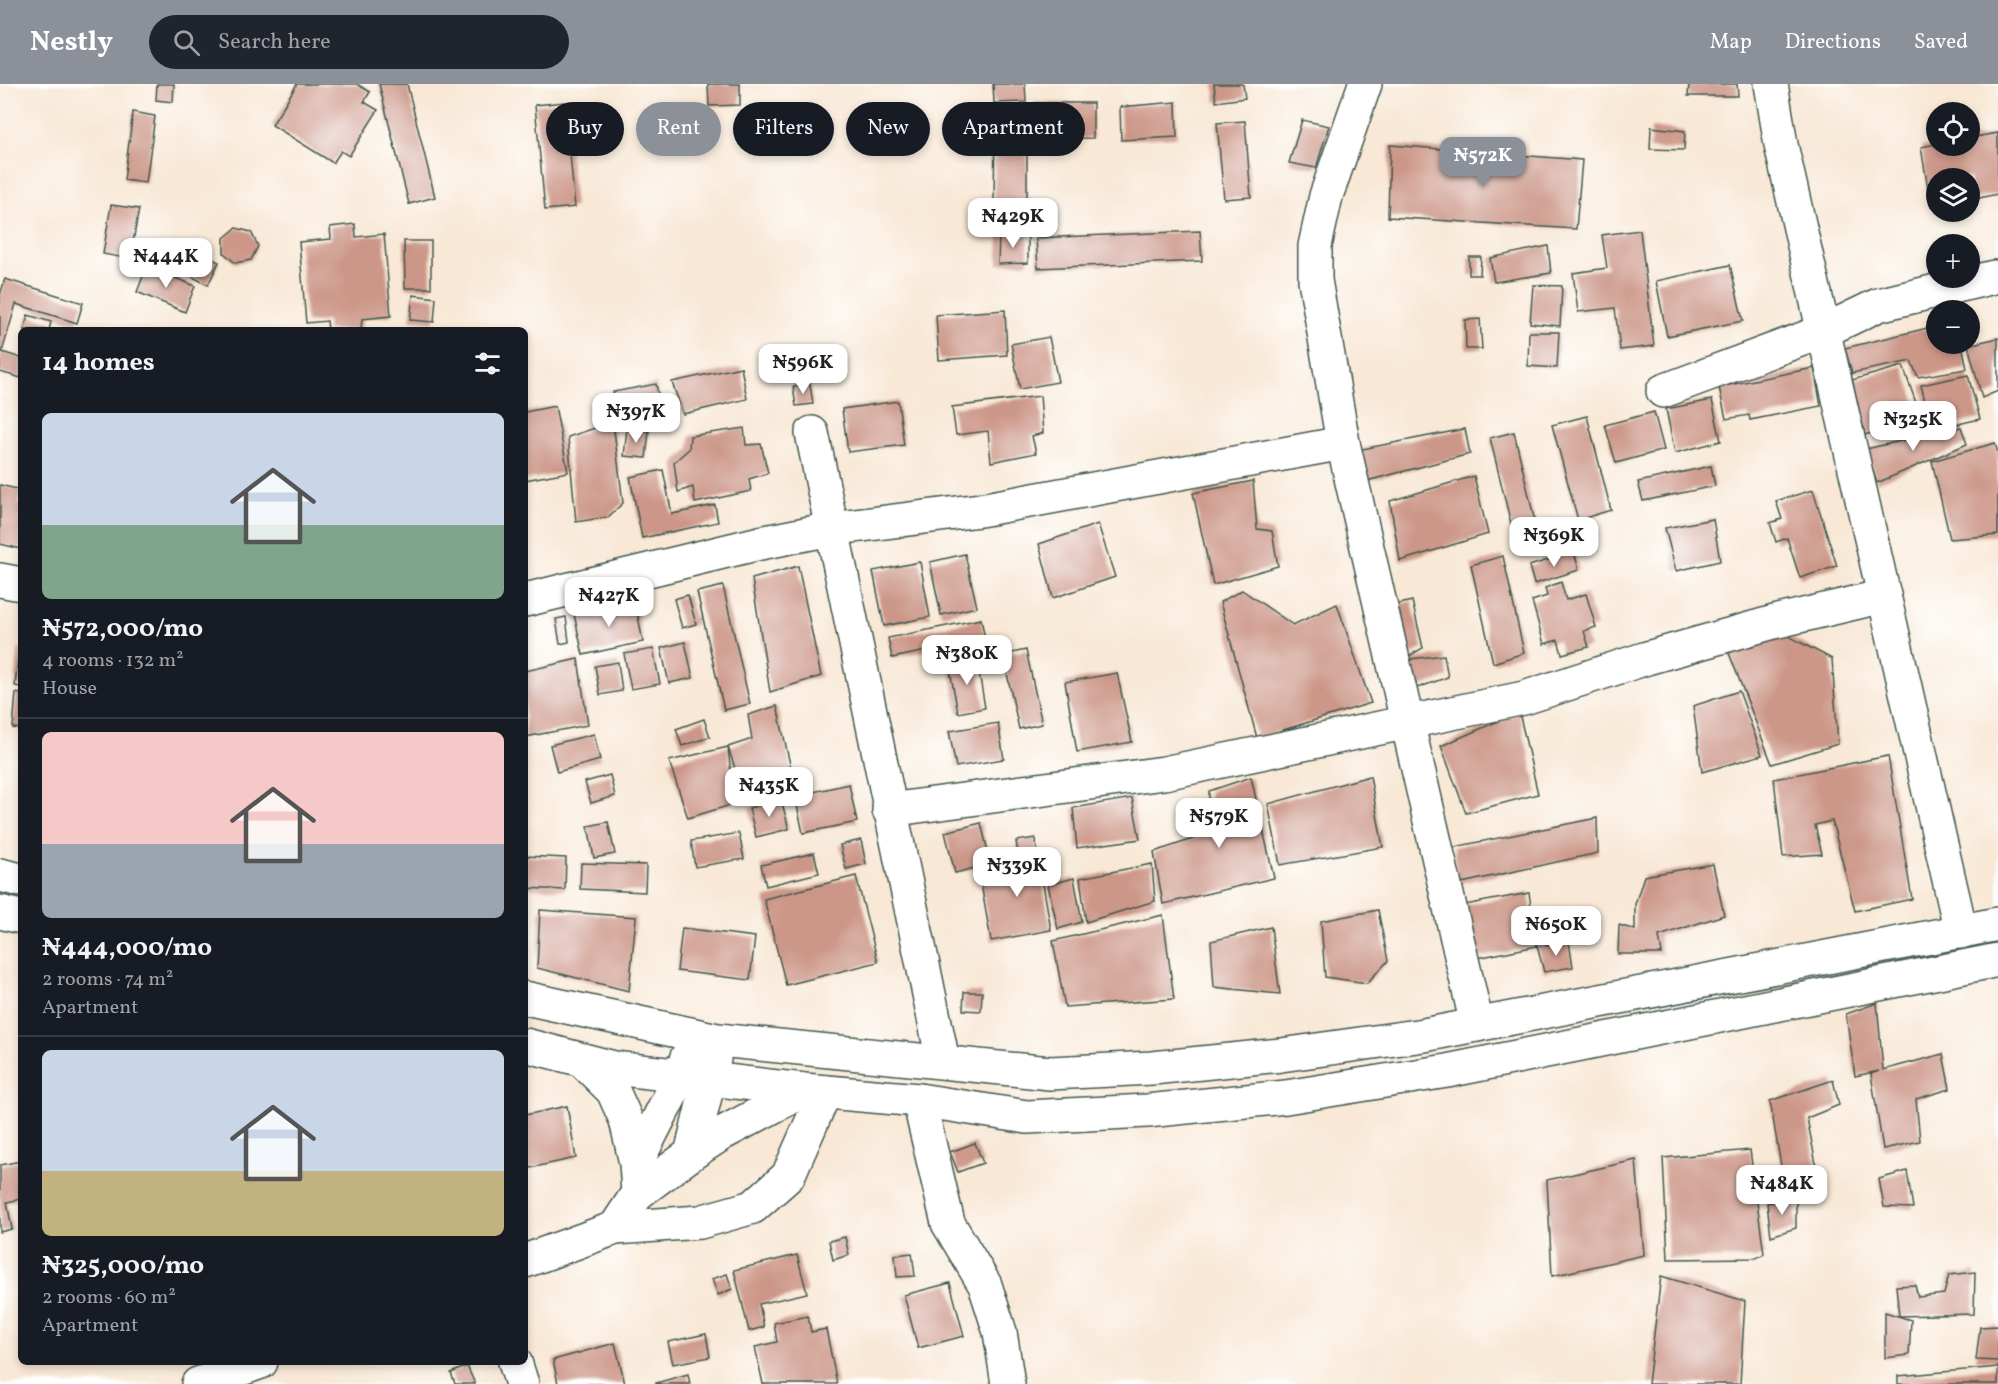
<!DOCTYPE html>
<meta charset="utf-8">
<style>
body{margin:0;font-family:Vollkorn,serif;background:#20242c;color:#f1f3f6;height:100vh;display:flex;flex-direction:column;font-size:22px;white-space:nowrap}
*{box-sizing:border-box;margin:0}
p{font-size:20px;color:#9ea1a6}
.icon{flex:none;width:33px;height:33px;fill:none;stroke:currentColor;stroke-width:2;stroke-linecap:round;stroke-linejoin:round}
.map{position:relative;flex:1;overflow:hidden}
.details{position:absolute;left:18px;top:243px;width:510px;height:1038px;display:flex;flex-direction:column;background:#171b24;border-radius:9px;box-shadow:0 3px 9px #0003}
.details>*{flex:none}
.top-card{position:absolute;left:546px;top:18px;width:570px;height:54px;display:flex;gap:12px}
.controls{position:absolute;left:1926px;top:18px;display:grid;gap:12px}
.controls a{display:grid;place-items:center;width:54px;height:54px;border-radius:50%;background:#171b24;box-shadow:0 3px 9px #0003;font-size:30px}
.price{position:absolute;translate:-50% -51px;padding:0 14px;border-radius:12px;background:#fff;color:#222;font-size:20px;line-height:39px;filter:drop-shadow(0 2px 3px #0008)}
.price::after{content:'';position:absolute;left:50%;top:36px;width:18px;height:14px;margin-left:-9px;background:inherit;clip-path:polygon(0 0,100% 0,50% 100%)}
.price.on{background:#8c9099;color:#fff}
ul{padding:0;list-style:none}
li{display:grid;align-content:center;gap:12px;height:318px;padding:0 24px}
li+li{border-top:2px solid #363941}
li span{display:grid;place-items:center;height:186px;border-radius:9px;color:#555}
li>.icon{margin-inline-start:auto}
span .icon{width:108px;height:108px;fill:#fffc;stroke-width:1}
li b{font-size:26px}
h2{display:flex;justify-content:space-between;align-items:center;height:72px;padding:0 24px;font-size:26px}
.chip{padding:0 21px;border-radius:27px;background:#171b24;box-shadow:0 3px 9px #0003;font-size:21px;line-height:54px}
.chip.on{background:#8c9099;color:#fff}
header{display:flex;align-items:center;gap:36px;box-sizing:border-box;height:84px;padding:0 30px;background:#8c9099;color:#fff}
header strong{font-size:28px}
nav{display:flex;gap:33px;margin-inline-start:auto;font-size:21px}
.search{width:420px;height:54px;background:#20242c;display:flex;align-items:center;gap:15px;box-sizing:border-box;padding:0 21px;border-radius:33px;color:#9ea1a6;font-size:22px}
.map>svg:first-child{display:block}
.building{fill:#cc9788}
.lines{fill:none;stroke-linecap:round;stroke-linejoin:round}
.minor-casing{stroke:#40574c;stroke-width:36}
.major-casing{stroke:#40574c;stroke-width:36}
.minor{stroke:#fff;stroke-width:33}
.major{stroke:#fff;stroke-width:33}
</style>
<header>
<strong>Nestly</strong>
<div class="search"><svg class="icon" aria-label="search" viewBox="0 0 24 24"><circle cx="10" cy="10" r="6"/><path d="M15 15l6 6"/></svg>Search here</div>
<nav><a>Map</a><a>Directions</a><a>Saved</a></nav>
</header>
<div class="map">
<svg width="1998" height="1300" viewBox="0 0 1998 1300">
<rect width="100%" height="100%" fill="#fff"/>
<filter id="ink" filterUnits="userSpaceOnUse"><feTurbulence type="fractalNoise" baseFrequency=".0167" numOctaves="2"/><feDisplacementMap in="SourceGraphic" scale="12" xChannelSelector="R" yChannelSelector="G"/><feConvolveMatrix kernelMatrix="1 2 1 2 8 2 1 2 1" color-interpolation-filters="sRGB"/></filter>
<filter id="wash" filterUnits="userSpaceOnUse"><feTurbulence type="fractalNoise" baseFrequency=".008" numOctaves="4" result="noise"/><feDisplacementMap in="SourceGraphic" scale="24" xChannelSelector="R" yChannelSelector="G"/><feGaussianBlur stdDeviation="1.35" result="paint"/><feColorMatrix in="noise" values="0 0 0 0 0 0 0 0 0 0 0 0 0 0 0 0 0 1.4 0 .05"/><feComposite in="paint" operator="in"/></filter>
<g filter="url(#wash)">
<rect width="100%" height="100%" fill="#f8e8d5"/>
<g id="blocks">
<g class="building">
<path d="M157,0H174L173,18L156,16Z"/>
<path d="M297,0H357L370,8L364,18L378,26L349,72L341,67L333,79L272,41Z"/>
<path d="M379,0H407L435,113L409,120Z"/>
<path d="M708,0H740V21L709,22Z"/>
<path d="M993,0H1025L1026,18L994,19Z"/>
<path d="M1214,0H1243L1245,14L1216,18Z"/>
<path d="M1689,0H1737L1738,12H1688Z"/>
<path d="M565,18L575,123L545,126L535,21Z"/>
<path d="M1176,18L1177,53L1121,56L1120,23Z"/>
<path d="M1035,19H1093V54L1036,55Z"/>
<path d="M133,28L155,32L146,99L124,96Z"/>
<path d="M1302,36L1329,42L1316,84L1289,79Z"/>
<path d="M1245,37L1251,113L1224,115L1217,39Z"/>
<path d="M995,39H1027V118H994Z"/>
<path d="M1651,43L1685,47L1684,66L1650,65Z"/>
<path d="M1998,49V110L1970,116V94H1936V122L1931,123L1921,63L1936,60L1970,62V54Z"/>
<path d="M1390,61L1582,76L1576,145L1388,133Z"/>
<path d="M111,121L139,125L130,175L103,170Z"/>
<path d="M355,140L356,153L384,150L391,232L362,235L361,246H328L327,237L306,239L299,158L331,155L330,143Z"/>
<path d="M236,144L251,148L258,162L251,176L235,179L224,169V154Z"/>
<path d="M1640,146L1654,262L1620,266L1615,224L1578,228L1573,189L1607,184L1602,151Z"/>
<path d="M1200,147L1202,177L1038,184L1036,154Z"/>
<path d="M1028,149V179L998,180L999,150Z"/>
<path d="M404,157H431V204H405Z"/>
<path d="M1548,162L1551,189L1494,198L1490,174Z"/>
<path d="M200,169L219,178L208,201L189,191Z"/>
<path d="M1469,173H1481L1480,191H1469Z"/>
<path d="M1730,181L1743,237L1667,252L1656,197Z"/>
<path d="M147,182L195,202L185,228L137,208Z"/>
<path d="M5,195L83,219L77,239L16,220L2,268L21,274V294L0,288V211Z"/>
<path d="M1533,201L1562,202L1560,242L1530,239Z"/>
<path d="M413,211L436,214L434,238L410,236Z"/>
<path d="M1005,226L1007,271L939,276L936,231Z"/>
<path d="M28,231L51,238L49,246H24Z"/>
<path d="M1480,235L1482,265H1466L1465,236Z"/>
<path d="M1936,242V260H1962L1967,285L1918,293L1911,277L1852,289L1845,264Z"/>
<path d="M1529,248H1559L1557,284L1528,282Z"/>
<path d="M1049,253L1058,298L1020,305L1011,260Z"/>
<path d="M1998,254V307L1982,314L1968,261Z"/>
<path d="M1903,282L1921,333L1865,351L1852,296Z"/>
<path d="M741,283L747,315L683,330L672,298Z"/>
<path d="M1814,284L1821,322L1750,336L1749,331L1726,335L1719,303Z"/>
<path d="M1968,291L1980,335L1932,346L1921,301Z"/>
<path d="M656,300L662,330L619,338L613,308Z"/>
<path d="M810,300L813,320L796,322L793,303Z"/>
<path d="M1040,312L1043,349L1032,352L1036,369L991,378L988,347L956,351L952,323Z"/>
<path d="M1712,316L1721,357L1675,369L1666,325Z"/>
<path d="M898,317L904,361L848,368L842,325Z"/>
<path d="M555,322L568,388L525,396V328Z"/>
<path d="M1654,328L1664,366L1616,379L1605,341Z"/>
<path d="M1587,332L1611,426L1578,436L1552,341Z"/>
<path d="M613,338L623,419L608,433L576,438L568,353Z"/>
<path d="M1961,343L1967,360L1877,399L1866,365Z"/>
<path d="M744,344L746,361L761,360L768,389L749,395L751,407L695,419L693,403L678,408L674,378L689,365L690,352Z"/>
<path d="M627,345L649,347L646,374L624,372Z"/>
<path d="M1465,345L1470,370L1359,399L1352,367Z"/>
<path d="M1514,348L1537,446L1514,452L1490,354Z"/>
<path d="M1995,359L1998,369V451L1950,455L1932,377Z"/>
<path d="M1711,382L1715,402L1643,417L1638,398Z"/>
<path d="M663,386L672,430L715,421L718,438L642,454L630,393Z"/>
<path d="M1474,392L1488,450L1400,477L1390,417Z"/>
<path d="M1253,397L1257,445L1272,447L1278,482L1213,501L1193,409Z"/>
<path d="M0,401L21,406L18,420L21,421V465L0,460Z"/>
<path d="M1813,406L1837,482L1800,494L1787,454L1776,458L1770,439L1782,435L1776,417Z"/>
<path d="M1713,435L1720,477L1676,487L1665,444Z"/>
<path d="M1098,440L1115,493L1053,514L1039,460Z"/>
<path d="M1574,468L1579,486L1534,500L1529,482Z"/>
<path d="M965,470L977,523L941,531L930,478Z"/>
<path d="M1503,472L1524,569L1493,579L1471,481Z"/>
<path d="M920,478L930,533L884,542L873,487Z"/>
<path d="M798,482L821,592L770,608L752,495Z"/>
<path d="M1561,498L1566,516L1586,510L1596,543L1584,547L1589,563L1562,570L1558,556L1544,560L1532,517L1547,512L1545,504Z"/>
<path d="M723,502L750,620L724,626L697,508Z"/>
<path d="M1242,506L1293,541L1337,520L1371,619L1257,654L1220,518Z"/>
<path d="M688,511L696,540L682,544L674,515Z"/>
<path d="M635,517L643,558L583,571L574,530Z"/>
<path d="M1412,517L1423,564L1402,576L1444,571L1448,593L1406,608L1387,523Z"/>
<path d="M566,533L569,558L560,560L556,535Z"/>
<path d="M981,535L985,555L892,574L888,554Z"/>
<path d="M1773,544L1832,575L1838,660L1772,680L1729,569Z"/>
<path d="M685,558L693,594L669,599L661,564Z"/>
<path d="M19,564H21V603L15,602Z"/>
<path d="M653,565L660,600L631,605L624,570Z"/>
<path d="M1026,566L1042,640L1019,645L1003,571Z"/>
<path d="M578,575L588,641L525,653V587Z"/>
<path d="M977,576L985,624L958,629L949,581Z"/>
<path d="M618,578L622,607L600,611L595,582Z"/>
<path d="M1117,589L1132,658L1077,668L1065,598Z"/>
<path d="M1739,607L1762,671L1702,688L1693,622Z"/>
<path d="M16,609L21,610V645L13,644Z"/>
<path d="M777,622L794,698L744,712L728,663L752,655L748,631Z"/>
<path d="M1519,628L1538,710L1466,729L1441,662Z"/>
<path d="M704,635L710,653L682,662L676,645Z"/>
<path d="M998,639L1004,675L956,683L949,647Z"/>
<path d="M594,650L600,676L557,688L550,661Z"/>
<path d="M728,663L734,720L688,734L669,677Z"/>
<path d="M1888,672L1912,815L1855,827L1832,737L1815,741L1822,770L1783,773L1774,695Z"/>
<path d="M610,691L615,712L591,719L585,698Z"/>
<path d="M1370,692L1383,763L1280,781L1268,720Z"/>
<path d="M1251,693L1274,794L1163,820L1154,768L1208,750L1209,707Z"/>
<path d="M849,700L857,738L803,749L795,712Z"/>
<path d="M1132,714L1140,755L1077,764L1073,724Z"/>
<path d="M781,715L789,745L756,753L749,724Z"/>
<path d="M1597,734L1598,769L1457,800L1454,763Z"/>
<path d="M608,738L615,770L594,774L588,742Z"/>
<path d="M981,739L991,780L955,789L945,748Z"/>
<path d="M739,749L744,775L695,783L691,757Z"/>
<path d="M1035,754L1051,846L991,857L980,794L1021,787L1016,757Z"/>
<path d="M861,756L866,780L846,785L840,761Z"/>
<path d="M814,769L819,789L766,802L761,781Z"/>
<path d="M525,772L566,774L565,806L525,804Z"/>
<path d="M581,779L646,781L645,808L580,805Z"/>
<path d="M1152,780L1155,817L1086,838L1080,794Z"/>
<path d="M1713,780L1724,831L1659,852L1662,870H1618L1619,841L1635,846V820L1644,792Z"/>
<path d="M856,792L878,878L786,901L764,815Z"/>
<path d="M1074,794L1082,838L1058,845L1048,801Z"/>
<path d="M1529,809L1537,862L1462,877L1459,822Z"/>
<path d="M540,826L636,833L629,907L537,884Z"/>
<path d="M1378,826L1388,877L1367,899L1325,893L1321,837Z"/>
<path d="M1163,831L1174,915L1065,923L1053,857Z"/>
<path d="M1271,843L1280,910L1214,903L1211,857Z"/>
<path d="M682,844L755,853L750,896L677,887Z"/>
<path d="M1569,858L1573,883L1544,888L1537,862Z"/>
<path d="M964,908H982L981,927L963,926Z"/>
<path d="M1877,919L1883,986L1943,970L1950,1005L1916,1015L1920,1057L1883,1065L1871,990L1879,987L1855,992L1846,930Z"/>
<path d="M1833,996L1839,1021L1807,1034L1817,1085L1782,1088L1770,1017Z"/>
<path d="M567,1022L576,1074L525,1085V1031Z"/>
<path d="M975,1059L983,1079L958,1088L950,1068Z"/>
<path d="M1750,1066L1764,1170L1756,1174L1668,1175L1663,1074Z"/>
<path d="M1636,1076L1644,1171L1552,1192L1547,1096Z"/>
<path d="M21,1077V1115L7,1118L12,1145L0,1148V1081Z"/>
<path d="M1907,1087L1913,1124L1884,1123L1879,1095Z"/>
<path d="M1796,1113V1144L1771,1152L1767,1119Z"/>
<path d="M845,1153L849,1171L833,1176L829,1157Z"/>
<path d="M912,1169L915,1192L897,1193L895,1171Z"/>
<path d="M797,1171L807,1209L759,1220L764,1243L749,1247L734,1186Z"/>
<path d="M1975,1188L1974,1230L1899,1232L1896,1202L1915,1201L1918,1213L1944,1210L1949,1191Z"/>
<path d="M727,1190L732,1205L718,1211L712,1195Z"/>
<path d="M1661,1192L1745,1217L1740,1300H1648Z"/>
<path d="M950,1199L964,1252L918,1264L904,1211Z"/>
<path d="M1885,1228L1911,1236L1909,1271L1885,1274Z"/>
<path d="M808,1232L811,1248L826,1245L837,1300H763L755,1263L777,1258L774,1239Z"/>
<path d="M1998,1242V1277L1976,1276L1980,1243Z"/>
<path d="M706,1250L710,1273L673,1280L668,1258Z"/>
<path d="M615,1259L625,1300H558L553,1276Z"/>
<path d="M467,1282L475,1300H455L451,1289Z"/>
<path d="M1998,1283V1300H1898V1292Z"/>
<path d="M688,1290L690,1300H656V1299Z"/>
</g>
</g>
</g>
<g filter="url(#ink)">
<use href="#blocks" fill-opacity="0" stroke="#40574c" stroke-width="1.5"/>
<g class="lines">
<g class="minor-casing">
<g id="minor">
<path d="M1365,0L1326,112L1315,162V196L1343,359L1477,941"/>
<path d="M1771,0L1781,61L1961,848"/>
<path d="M1663,307L1824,247L1878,221L1994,193"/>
<path d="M812,349L943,977"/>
<path d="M0,496L21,500"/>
<path d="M525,516L760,459L831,445L980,426L1343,359"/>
<path d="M889,726L1164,689L1524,614L1647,574L1774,538L1884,512"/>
<path d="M919,1016L948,1139L985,1201L1000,1248L1008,1300"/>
<path d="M615,1144L700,1138L753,1123L788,1092L825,1008"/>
<path d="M515,1278L522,1300"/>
</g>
</g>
<g class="major-casing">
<g id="major">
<path d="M0,791L21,796"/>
<path d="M0,828L21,833"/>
<path d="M525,914L718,956L1050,989L1152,984L1281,971L1424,951L1998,840"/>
<path d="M525,961L614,984L804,1006L919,1016L1027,1033L1147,1027L1286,1013L1447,987L1998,876"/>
<path d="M582,976L613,1007L626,1036L636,1079"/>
<path d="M691,1070L723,1049L804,1006"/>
<path d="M638,1109L636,1079L681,991L687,973"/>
<path d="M525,1177L615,1144L638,1109L691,1070L714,975"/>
<path d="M198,1300L261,1278"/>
</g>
</g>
<use href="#minor" class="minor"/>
<use href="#major" class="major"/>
</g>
</g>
</svg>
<div class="controls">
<a><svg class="icon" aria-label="locate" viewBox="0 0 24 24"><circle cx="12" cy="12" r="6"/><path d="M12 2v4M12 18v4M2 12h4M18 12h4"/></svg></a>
<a><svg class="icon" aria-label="layers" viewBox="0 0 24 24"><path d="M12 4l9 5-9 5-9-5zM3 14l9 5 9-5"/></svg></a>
<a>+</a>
<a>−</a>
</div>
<b class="price on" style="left:1483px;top:104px">₦572K</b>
<b class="price" style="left:1013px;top:165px">₦429K</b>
<b class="price" style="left:166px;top:205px">₦444K</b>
<b class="price" style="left:803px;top:311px">₦596K</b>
<b class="price" style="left:636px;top:360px">₦397K</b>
<b class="price" style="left:1913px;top:368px">₦325K</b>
<b class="price" style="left:1554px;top:484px">₦369K</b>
<b class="price" style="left:609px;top:544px">₦427K</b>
<b class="price" style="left:967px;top:602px">₦380K</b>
<b class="price" style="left:769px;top:734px">₦435K</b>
<b class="price" style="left:1219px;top:765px">₦579K</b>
<b class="price" style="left:1017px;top:814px">₦339K</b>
<b class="price" style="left:1556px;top:873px">₦650K</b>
<b class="price" style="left:1782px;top:1132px">₦484K</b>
<div class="top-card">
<a class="chip">Buy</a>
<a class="chip on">Rent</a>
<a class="chip">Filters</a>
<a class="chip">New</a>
<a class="chip">Apartment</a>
</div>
<section class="details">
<h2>14 homes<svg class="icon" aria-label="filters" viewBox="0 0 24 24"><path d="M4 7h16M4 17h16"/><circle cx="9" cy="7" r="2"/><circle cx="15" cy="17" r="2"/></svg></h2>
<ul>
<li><span style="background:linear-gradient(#c9d6e8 60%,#7fa58c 0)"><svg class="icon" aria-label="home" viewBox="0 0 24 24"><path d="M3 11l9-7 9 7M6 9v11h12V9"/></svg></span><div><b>₦572,000/mo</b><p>4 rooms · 132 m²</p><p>House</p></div></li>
<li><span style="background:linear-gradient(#f6c9c9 60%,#9aa5b1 0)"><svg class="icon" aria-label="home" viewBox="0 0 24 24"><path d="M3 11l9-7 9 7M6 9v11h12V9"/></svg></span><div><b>₦444,000/mo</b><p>2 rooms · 74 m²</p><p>Apartment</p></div></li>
<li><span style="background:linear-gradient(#c9d6e8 65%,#c2b280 0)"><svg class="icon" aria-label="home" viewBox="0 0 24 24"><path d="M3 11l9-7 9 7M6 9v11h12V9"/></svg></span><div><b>₦325,000/mo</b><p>2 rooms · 60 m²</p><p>Apartment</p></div></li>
</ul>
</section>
</div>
